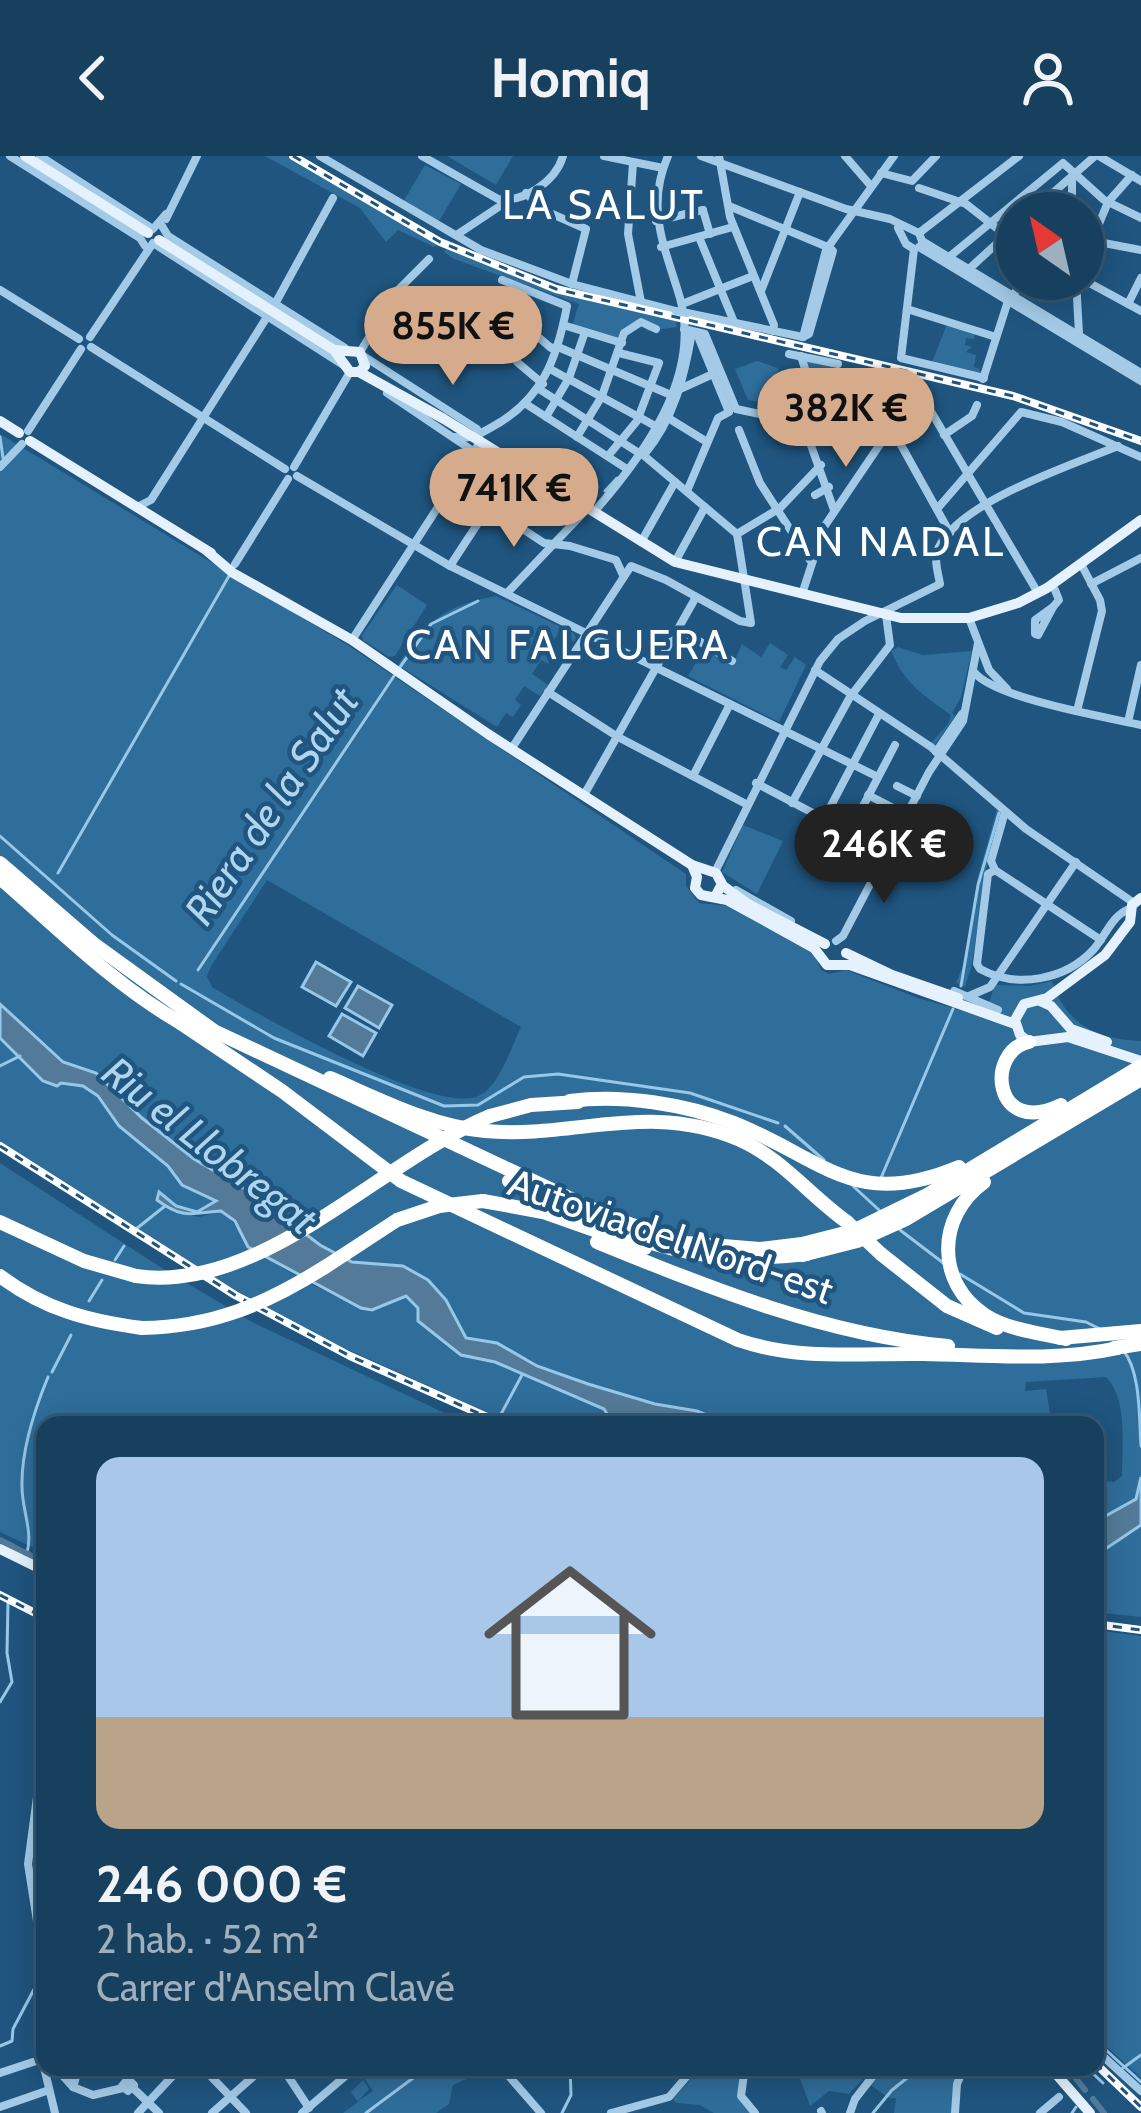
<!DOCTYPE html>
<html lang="es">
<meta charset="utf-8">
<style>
body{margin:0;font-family:Cabin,sans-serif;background:#244b68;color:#f1f3f6;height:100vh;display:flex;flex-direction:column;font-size:45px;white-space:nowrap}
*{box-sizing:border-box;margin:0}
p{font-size:39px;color:#9eafbd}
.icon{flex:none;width:66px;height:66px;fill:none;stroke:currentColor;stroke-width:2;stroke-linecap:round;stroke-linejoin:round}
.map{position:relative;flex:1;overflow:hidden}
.details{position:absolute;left:36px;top:1260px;width:1068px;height:660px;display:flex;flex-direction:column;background:#17405f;border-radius:24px;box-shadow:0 6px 30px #0003,0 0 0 3px #365974}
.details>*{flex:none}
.needle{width:78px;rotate:326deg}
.fabs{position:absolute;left:996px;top:36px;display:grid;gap:24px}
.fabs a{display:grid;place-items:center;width:108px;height:108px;border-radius:50%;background:#17405f;box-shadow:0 6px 30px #0003,0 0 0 3px #365974;font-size:60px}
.price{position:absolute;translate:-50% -102px;padding:0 27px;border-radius:42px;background:#d6ab8b;color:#111;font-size:39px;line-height:78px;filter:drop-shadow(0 3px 6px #0008)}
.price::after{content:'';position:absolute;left:50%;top:72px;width:36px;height:27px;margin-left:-18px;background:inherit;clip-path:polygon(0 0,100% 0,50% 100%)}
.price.on{background:#222;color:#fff}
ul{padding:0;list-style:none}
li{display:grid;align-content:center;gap:24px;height:636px;padding:0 60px}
li span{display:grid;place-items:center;height:372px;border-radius:24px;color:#555}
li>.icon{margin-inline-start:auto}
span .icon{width:216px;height:216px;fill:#fffc;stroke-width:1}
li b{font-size:51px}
header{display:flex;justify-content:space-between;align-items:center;height:156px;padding:0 60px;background:#17405f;font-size:54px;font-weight:700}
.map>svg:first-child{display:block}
.green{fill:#2f6e9b;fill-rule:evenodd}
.water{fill:#537b99;stroke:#97c8e9;stroke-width:3}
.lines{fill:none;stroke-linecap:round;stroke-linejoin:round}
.stream{stroke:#97c8e9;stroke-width:3}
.canal{stroke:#537b99;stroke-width:6}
.minor{stroke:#a3cbe8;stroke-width:8}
.major{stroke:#e5f2fd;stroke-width:10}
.highway{stroke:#fff;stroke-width:14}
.rail-casing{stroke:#fff;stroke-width:8}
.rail{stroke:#1f557f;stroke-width:3;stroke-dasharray:9;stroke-linecap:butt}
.minor-bridge{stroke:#a3cbe8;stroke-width:8}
.highway-bridge{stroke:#fff;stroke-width:14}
.labels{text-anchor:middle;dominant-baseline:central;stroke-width:9;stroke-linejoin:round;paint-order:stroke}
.street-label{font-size:39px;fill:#fff;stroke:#1f557f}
.neighbourhood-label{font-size:42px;letter-spacing:3px;fill:#fff;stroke:#1f557f}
.water-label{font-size:42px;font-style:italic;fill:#aed5ef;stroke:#1f557f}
</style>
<header><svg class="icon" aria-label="back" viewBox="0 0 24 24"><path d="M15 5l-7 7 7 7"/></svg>Homiq<svg class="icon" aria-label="person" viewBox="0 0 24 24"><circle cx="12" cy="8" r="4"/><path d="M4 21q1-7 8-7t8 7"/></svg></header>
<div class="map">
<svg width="1141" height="1957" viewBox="0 0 1141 1957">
<rect width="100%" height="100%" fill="#1f557f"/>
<g class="green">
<path d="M265,0H288L438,88L434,91L398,74L386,86L360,52Z"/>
<path d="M447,0H513L496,29Z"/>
<path d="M425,9L461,28L439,65L403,46Z"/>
<path d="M447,92L540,131L676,165L677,171L647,175L646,169L628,175L624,187L572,170L579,148L454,103L444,96Z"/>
<path d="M947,168L975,177L974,183L966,182L965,189L972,191L966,196L976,199L974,211L980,213L979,218L931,209Z"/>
<path d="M757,205L778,212L788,252L748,244L735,213Z"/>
<path d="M805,205L887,223L886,239L901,248L897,254L892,251L847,272L849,278L831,287L828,282L815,288L816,250Z"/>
<path d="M0,278L349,490L686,718V730L699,747L729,750L814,797L821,814L829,818L846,814L918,842L984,861L995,829L1030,830L1052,825C1065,868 1097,883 1141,885V1321L1136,1343L1095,1366V1324L1114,1326L1122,1320C1122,1290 1128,1243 1106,1221L1026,1226L1025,1235L1046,1233L1052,1269H731L697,1255L655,1248L588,1228L537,1210L497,1187L465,1182L446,1144L403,1110L352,1106L320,1089L252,1037L194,1003L142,962L96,917L63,906L0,848ZM267,724L521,871C511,891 499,933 476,941C431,957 255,857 212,831L207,820L211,810Z"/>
<path d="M397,429L427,449L395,500L389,501L363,484L362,479Z"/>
<path d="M496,440L574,477L576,482L574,486L559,476L550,490L556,496L548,508L541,504L532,518L548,529L540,540L524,530L515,544L521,549L513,561L506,557L497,571L398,509C427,465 443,450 496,440Z"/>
<path d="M770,487L788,499L780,511L786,514L795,501L806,509L779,566L688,520L705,492L733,508L742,488L761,501Z"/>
<path d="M898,491L923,499L972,495L961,541L952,557L955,560L934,590L931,587L948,568L951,559C924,539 906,530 891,495Z"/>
<path d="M997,653L1002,657L986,714L972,808L965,831L956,827L964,808L978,721Z"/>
<path d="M743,669L783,685L757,738L722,716Z"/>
<path d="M0,882L43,925L83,930L98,940L119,970L169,1010L182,1028L217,1045L197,1056L176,1050L159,1036L171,1054L199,1061L221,1055C233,1063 237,1073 246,1083C278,1115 321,1133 361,1152L406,1140L461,1199L495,1206L605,1253L614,1269H515L307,1175L161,1091L0,986Z"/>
<path d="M0,1007L165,1114L252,1166L470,1269H45V1397L0,1376Z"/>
<path d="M1141,1369V1461L1095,1456V1400Z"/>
<path d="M1095,1474L1141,1480V1922L1095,1880Z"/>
<path d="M367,1911H493L453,1929L449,1948L436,1957H343L358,1946L351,1936L363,1924L369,1933L358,1945L373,1935L359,1914Z"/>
<path d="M702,1911H743L739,1937L753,1957H714L700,1949L677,1947L673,1943Z"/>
<path d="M796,1911H875L849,1938L829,1935L810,1950Z"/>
<path d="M893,1911H961L954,1925L952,1957H894L896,1942H889L869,1928Z"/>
</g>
<g class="water">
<path d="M316,806L351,826L336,850L302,831Z"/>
<path d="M358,830L392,849L379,872L345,852Z"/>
<path d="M0,848L63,906L96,917L142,962L194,1003L252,1037L320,1089L352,1106L403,1110L428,1124L446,1144L466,1182L497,1187L537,1210L588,1228L655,1248L697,1255L731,1269H614L604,1253L495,1206L461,1199L418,1165V1152L406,1140L372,1154L361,1152L248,1091L235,1065L221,1055C192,1057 184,1064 157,1044L159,1036L176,1050L197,1056L216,1045L182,1029L168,1010L119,970L98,940L83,930L61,927L57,930L43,925L0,882Z"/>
<path d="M342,858L376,877L363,900L329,880Z"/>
<path d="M1141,1321V1369L1095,1400V1366L1136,1343Z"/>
</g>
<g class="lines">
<g class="stream">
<path d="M0,281L3,302"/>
<path d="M605,335L617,322"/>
<path d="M400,511L431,468L478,445"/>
<path d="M0,680L112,779L176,825"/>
<path d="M58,717L229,420"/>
<path d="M198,814L394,520"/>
<path d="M181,828L274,882L444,950L478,949L524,921L558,918L690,937L778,967"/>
<path d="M961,830L978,729L999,657"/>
<path d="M0,910L20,900"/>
<path d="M785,970L824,1004"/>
<path d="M881,1022L953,853"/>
<path d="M853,1030L879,1054"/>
<path d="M136,1073L165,1050"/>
<path d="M900,1074L946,1109"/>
<path d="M115,1104L124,1090"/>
<path d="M960,1118L1024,1157L1086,1166L1104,1175"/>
<path d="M89,1145L102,1124"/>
<path d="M1123,1194C1141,1216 1139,1261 1141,1290"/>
<path d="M52,1216L71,1179"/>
<path d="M500,1260L522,1219"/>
<path d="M27,1397C33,1374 22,1354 22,1331C21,1294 34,1255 48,1221"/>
<path d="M0,1546L12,1526L7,1497L8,1446"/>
<path d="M1095,1884L1141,1926"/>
<path d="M0,1890L12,1885L13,1873L40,1822"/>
<path d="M1086,1911L1103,1927"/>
<path d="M1123,1912L1141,1899"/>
<path d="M366,1957L428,1911"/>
<path d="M562,1957L571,1939L570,1911"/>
<path d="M873,1957L892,1934L921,1911"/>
<path d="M1072,1957L1076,1951"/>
</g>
<g class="canal">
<path d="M0,1384L45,1407"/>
<path d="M1067,1911L1085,1934"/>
<path d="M1093,1943L1104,1957"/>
</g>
<g class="minor">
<path d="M10,0L140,82L145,90"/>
<path d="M40,0L153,73L166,58"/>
<path d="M320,0L481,94L572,128L676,155"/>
<path d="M422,0L498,43C524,47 556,25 563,0"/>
<path d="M604,0L663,12"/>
<path d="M701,0L846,53L890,63L919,77L922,85"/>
<path d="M719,0L730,61L774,169L773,175"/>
<path d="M845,0L871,30"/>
<path d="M1099,0L1141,25"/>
<path d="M633,7L628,78L641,146"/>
<path d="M881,17L912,25L936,0"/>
<path d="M1072,23V57"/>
<path d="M919,32L966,48L1017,88"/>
<path d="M526,37L541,53L586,73L572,128"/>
<path d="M729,50L830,92"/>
<path d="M703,54L710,78"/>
<path d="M1030,57L1095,0"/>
<path d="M166,63L197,0"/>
<path d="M656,65L703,54"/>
<path d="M162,70L168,80L345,192"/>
<path d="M898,72L906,88L914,93"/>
<path d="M919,77L1019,0"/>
<path d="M458,78L500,50"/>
<path d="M699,81L734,166"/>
<path d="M1083,83L1141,94"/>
<path d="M922,85L1141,217"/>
<path d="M1092,85L1108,46L1132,19"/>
<path d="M661,91L733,71"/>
<path d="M919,91L1141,225"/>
<path d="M914,93L901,202L984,222"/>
<path d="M949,101L1063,7L1104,44L1141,62"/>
<path d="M969,113L1017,69"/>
<path d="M1076,123L1079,178"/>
<path d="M1082,123L1141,155"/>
<path d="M0,134L79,183"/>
<path d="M761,135L800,36"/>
<path d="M275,148L333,42"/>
<path d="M682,148L753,120"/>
<path d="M1128,148L1141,122"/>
<path d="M907,153L996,181"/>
<path d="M687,157L803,181"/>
<path d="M563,169L622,187"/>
<path d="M684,173L705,178L736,253L783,263L808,281"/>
<path d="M90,181L153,87L343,209"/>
<path d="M803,181L826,94L894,0"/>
<path d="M803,181L809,178L833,95L830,92"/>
<path d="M91,191L285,313"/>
<path d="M360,196L398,134L429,103"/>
<path d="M789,198L838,208"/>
<path d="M801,200C809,226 821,256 808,281L834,354"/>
<path d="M550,213L659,272"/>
<path d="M983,223L1008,145L1026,123"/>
<path d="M543,228L517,206V185L529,173L551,192L558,191L671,239"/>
<path d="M539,233L639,297"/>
<path d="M680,233L713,218"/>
<path d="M387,237L473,295"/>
<path d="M526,248L627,313"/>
<path d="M665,260L707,286"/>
<path d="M546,261L569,222L585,176"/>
<path d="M891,271L950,377"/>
<path d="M739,274L760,327L810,404"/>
<path d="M28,275L81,193"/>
<path d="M944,279L972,260L977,249"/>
<path d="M455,281C470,284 480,278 492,271C542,244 557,203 567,150L502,124"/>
<path d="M577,281L602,240L624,177L641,166L656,173"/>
<path d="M642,298L737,378"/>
<path d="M644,299C674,263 684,222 692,176"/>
<path d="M608,300L637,265L659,207L619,197"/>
<path d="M0,311L22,288"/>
<path d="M294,311L350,216"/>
<path d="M297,320L450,410L878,621"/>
<path d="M687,335L718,262L729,256L697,178"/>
<path d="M815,339L829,331"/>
<path d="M139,350L151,344L267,161"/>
<path d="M491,352L544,387L570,390L616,404L623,419"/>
<path d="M937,353L1021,256L1062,266L1141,301"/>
<path d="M594,356C643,300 702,221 680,142C665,91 645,53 668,0"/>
<path d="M641,386L675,326"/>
<path d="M675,406L705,351"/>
<path d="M235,408L288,323"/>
<path d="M450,410L516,309"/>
<path d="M1091,428L1141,402"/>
<path d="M507,437L587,353"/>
<path d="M802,438L824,371L912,241L926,247L1038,437"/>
<path d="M1053,451L1038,479L1035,478V464Z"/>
<path d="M1053,451L1059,444L1055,434"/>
<path d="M969,462L989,514L1007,533"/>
<path d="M679,473L732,505"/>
<path d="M352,484L480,286L477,273L365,201"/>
<path d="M815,514L931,591L1026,673L1134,747"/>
<path d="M974,516C994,542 1105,561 1141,569"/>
<path d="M548,536L618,581L746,648"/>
<path d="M1077,555L1102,455L1100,444L1081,408"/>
<path d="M1128,566L1141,509"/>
<path d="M512,592L631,410L666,424L740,465L751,467L737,378L780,352L821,309"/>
<path d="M936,596L962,558"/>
<path d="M693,620L730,548"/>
<path d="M756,627L887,696"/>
<path d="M897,630L917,640"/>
<path d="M584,639L696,441"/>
<path d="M868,639L907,659"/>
<path d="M792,647L850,541L890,489L886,459"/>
<path d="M1005,656L991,705L995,714L988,718L977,808L980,813C1017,833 1066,824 1094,793C1107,778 1112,758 1132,752"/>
<path d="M859,658L897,678"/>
<path d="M824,663L879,558"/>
<path d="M849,677L895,589"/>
<path d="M995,714L1101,784"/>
<path d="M715,716L820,505L838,483L865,465L940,428C938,416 933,402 939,391C961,345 1072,309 1118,290"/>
<path d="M736,734L791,765"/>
<path d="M836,785L843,780L929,616L963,565L978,487"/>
<path d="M954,835L998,854"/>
<path d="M969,840L990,831L1076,706"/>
<path d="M37,1641L28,1708L44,1810L42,1903L55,1957"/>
<path d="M1095,1893L1141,1935"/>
<path d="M55,1911L73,1931L79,1911"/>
<path d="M202,1911L246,1957"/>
<path d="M282,1911L309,1952"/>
<path d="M501,1911L541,1957"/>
<path d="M745,1911L741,1940L755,1957"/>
<path d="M0,1917L42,1903"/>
<path d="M128,1923L134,1929L128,1935L122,1930Z"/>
<path d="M73,1931L93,1939L123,1932"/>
<path d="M133,1932L159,1957"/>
<path d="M0,1951L49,1934"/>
<path d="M821,1955L822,1957"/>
<path d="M138,1957L181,1911"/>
<path d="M212,1957L264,1911"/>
<path d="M302,1957L356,1911"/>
<path d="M611,1957L669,1941L695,1911"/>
<path d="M850,1957L855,1943L880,1911"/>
<path d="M955,1957L957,1928L964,1911"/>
<path d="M1040,1957L1059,1941"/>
</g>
<g class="major">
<path d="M25,0L148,77"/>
<path d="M159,84L334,194L360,196L365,210L359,216H350L334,194"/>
<path d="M359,216L444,263L675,406L901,462H969L1018,447L1047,432L1141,364"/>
<path d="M0,265L19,277"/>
<path d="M30,285L211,397"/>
<path d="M207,395L233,417L352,484L488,578L692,709L716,717L722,728L716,739"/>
<path d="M692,709L697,721L695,732L701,739L727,744L814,792L827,809H850L1015,868"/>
<path d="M722,729L748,748L825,788"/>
<path d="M1141,742L1132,749L1130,766L1105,799L1047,842L1024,848L1015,864L1020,879L1029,886L1068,881L1141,905"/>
<path d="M846,797L892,819L958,842"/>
<path d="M1040,845L1051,850L1071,873L1107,886"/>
<path d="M0,1393L45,1415"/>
<path d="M1050,1911L1090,1957"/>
</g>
<g class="highway">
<path d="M0,707L95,789L214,875L614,1063L686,1087L760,1093L802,1088L853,1075L927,1039L1141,910"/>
<path d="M0,722C58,772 114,829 181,867"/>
<path d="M176,864L282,935L401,1025L738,1184C799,1205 860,1197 923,1198C988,1199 1054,1206 1118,1192"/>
<path d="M1029,886C985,895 993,982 1061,949"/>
<path d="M330,922C379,943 430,970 485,975C574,983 648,945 738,983C782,1002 809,1039 847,1066"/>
<path d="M570,945C622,938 685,948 734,967C824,1003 854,1055 959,1011"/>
<path d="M490,960L531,949L578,946"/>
<path d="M509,1025L587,1061"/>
<path d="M984,1026C937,1060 935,1126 985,1159C1008,1174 1040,1177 1066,1183"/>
<path d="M483,1045L543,1056L645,1092"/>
<path d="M0,1066L84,1105L136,1120"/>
<path d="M635,1081C691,1103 748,1105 807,1098"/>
<path d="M597,1086C710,1132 825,1179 948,1190"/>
<path d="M881,1098L947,1150L997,1172"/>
<path d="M802,1099L857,1085L906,1063L1141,923"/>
<path d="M325,1111L397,1064L439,1050"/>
<path d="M0,1120C44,1153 88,1165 142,1172"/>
<path d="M1060,1182L1141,1175"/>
<path d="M1114,1192L1141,1188"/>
</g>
<g class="rail-casing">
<g id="rail">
<path d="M293,0L440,86L556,133L1013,240L1141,285"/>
<path d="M0,990L235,1139L350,1200L505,1269"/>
<path d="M0,1439L45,1462"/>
<path d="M1095,1468L1141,1474"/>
<path d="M1095,1907L1141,1951"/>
</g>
</g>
<use href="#rail" class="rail"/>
<path class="minor-bridge" d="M676,155L687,157"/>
<g class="highway-bridge">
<path d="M439,1050L483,1045"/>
<path d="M847,1066L881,1098"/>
<path d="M136,1120C262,1138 377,1007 490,960"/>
<path d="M142,1172C213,1171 266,1148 325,1111"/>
</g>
</g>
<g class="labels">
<g class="street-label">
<text transform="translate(671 1080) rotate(19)">Autovia del Nord-est</text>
</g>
<g class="neighbourhood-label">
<text x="604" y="48">LA SALUT</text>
<text x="881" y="385">CAN NADAL</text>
<text x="568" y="488">CAN FALGUERA</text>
</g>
<g class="water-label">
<text transform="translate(271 650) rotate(-56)">Riera de la Salut</text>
<text transform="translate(210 989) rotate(38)">Riu el Llobregat</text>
</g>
</g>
</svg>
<div class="fabs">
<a><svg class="needle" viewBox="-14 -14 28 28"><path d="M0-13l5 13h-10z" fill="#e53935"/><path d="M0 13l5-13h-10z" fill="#9eafbd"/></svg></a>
</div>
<b class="price" style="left:453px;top:232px">855K €</b>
<b class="price" style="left:846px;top:314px">382K €</b>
<b class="price" style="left:514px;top:394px">741K €</b>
<b class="price on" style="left:884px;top:750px">246K €</b>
<section class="details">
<ul>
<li><span style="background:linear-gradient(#a9c7e8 70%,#b9a48a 0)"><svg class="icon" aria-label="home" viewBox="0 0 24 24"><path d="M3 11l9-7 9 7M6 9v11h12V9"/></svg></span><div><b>246 000 €</b><p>2 hab. · 52 m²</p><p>Carrer d'Anselm Clavé</p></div></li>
</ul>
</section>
</div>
